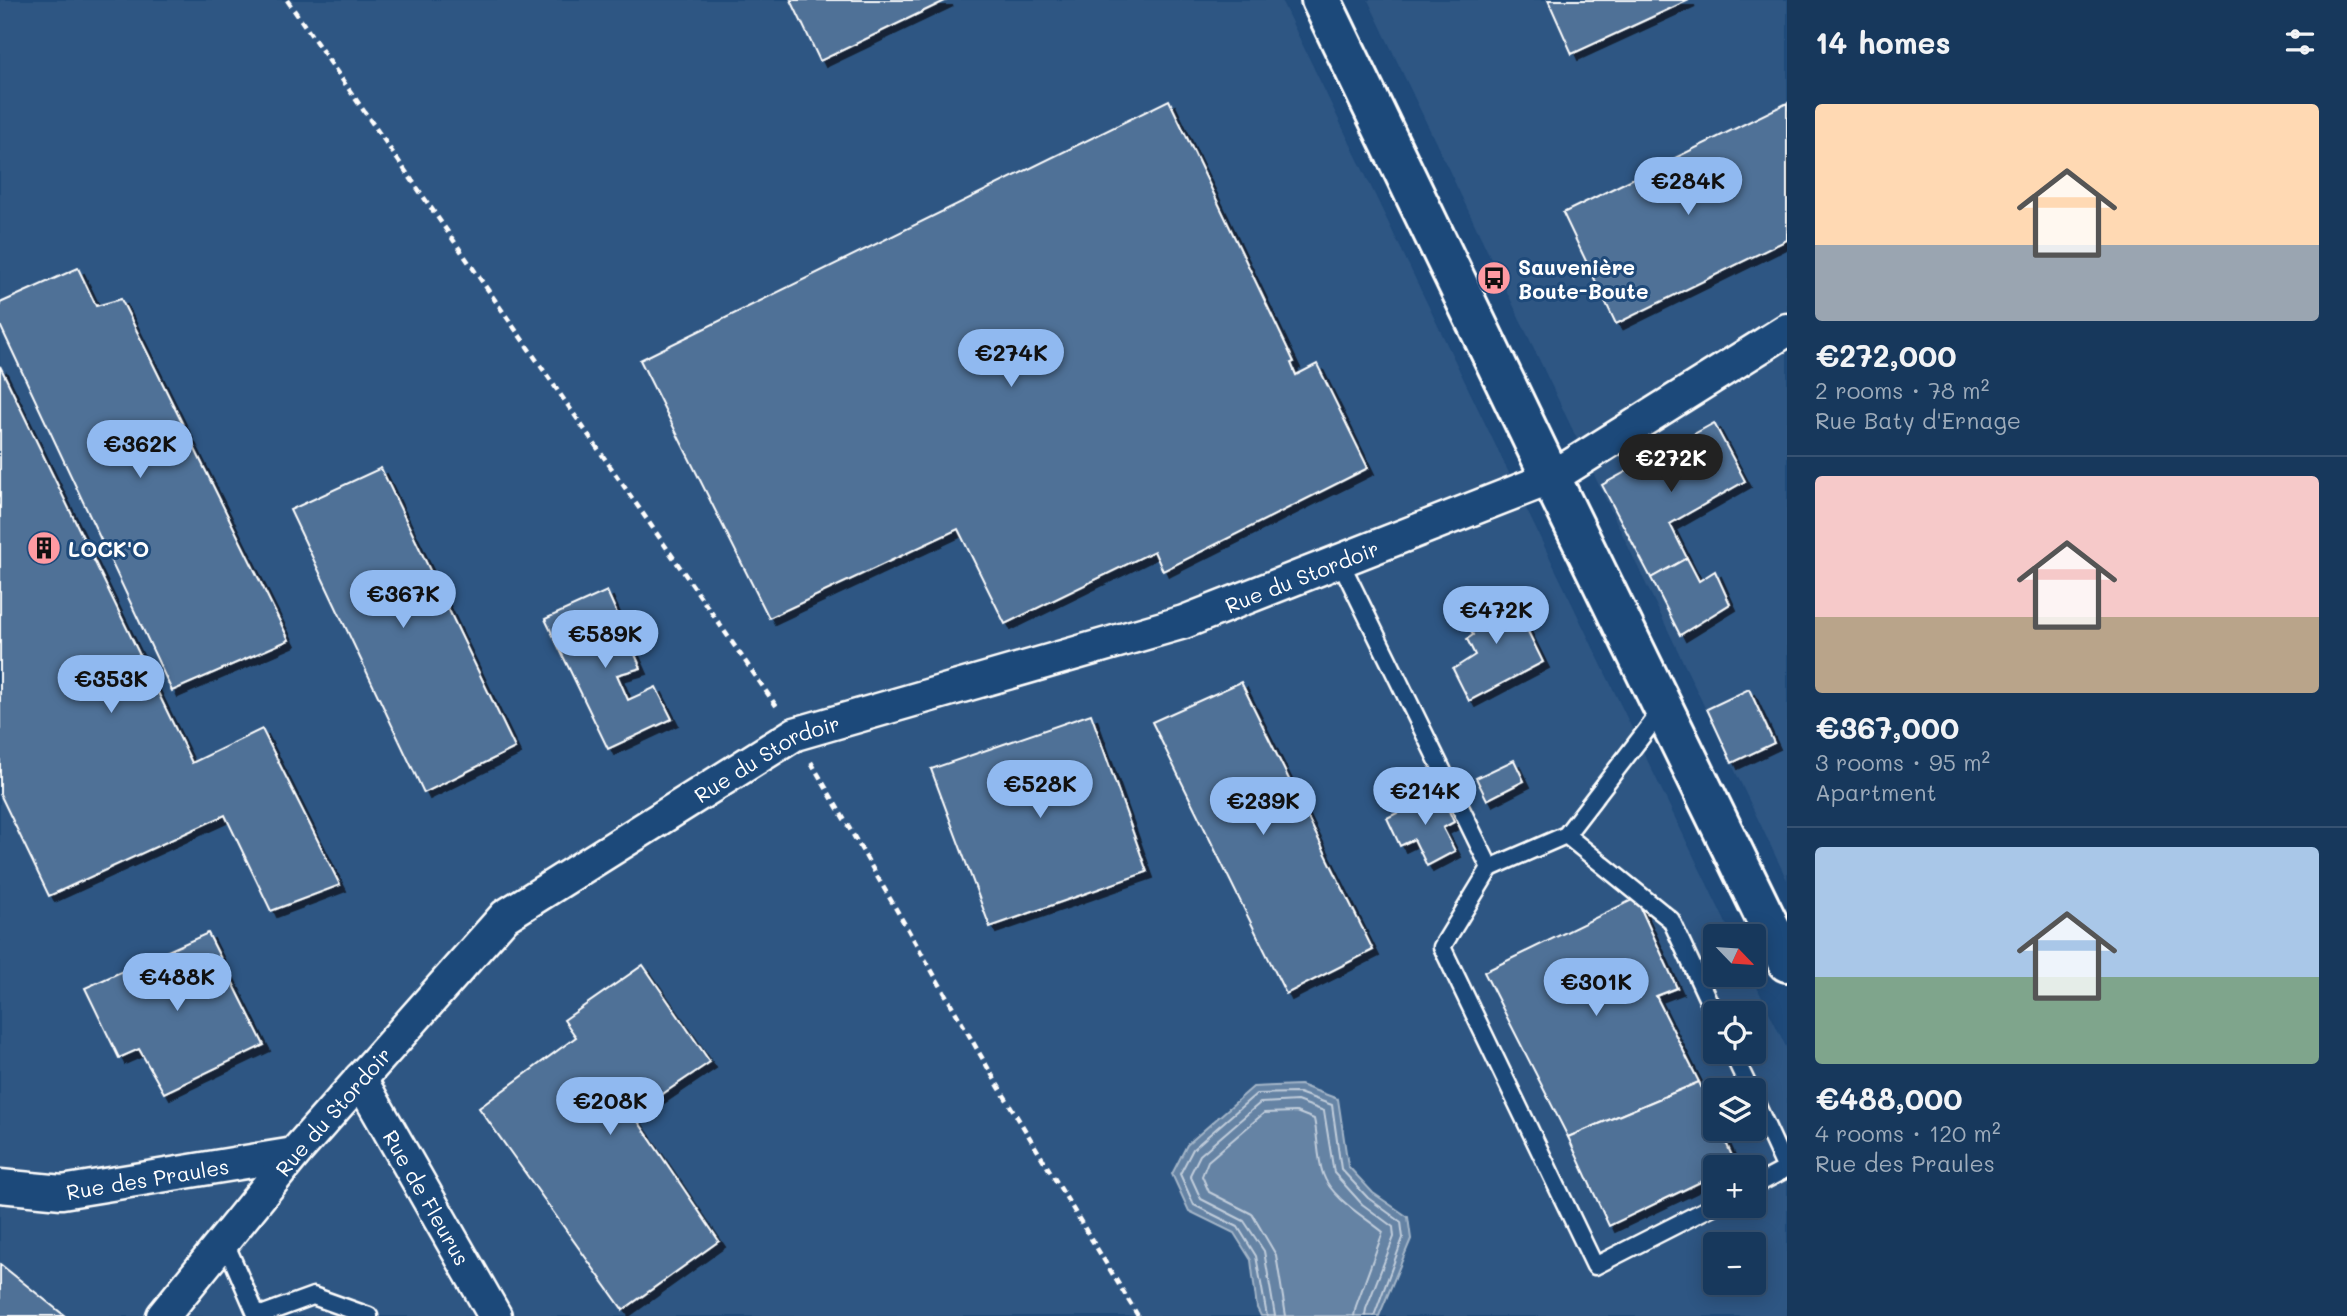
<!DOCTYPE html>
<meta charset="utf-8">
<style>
body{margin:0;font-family:Mali,sans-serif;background:#203f62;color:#f1f3f6;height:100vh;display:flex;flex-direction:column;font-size:26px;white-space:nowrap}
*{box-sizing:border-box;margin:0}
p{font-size:23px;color:#9eacbb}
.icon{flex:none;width:38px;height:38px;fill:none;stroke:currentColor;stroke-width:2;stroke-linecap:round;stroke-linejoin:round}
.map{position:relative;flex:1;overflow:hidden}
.panel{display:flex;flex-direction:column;background:#17385c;width:560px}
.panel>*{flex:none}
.needle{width:46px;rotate:115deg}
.buttons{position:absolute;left:1703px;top:924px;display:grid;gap:14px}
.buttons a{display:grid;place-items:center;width:63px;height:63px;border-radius:7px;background:#17385c;box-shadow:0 4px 18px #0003,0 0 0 2px #365272;font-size:35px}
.price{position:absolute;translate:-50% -60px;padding:0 16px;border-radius:24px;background:#90b9f0;color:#111;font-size:23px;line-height:46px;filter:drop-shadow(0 2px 4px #0008)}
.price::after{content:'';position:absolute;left:50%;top:42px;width:21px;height:16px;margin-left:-10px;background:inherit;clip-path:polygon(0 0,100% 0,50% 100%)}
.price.active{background:#222;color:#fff}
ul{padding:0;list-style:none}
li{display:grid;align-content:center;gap:14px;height:371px;padding:0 28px}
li+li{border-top:2px solid #365272}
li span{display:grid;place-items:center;height:217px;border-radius:7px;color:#555}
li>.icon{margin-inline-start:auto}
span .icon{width:126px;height:126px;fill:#fffc;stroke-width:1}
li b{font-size:30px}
h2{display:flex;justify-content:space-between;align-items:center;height:84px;padding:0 28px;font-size:30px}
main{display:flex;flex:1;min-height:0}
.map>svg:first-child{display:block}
.built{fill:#2e5683;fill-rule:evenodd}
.water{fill:#6583a4;stroke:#a3b5c8;stroke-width:2}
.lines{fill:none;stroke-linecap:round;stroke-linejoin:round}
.shore{stroke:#c1cddb;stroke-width:2}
.building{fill:#507197;stroke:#fff;stroke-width:2;filter:url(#shadow)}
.lane-casing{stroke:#fff;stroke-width:21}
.street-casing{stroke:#fff;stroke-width:37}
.primary-casing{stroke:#fff;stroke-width:44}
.path{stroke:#fff;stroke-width:4.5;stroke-dasharray:7 5;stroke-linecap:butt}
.lane{stroke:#1f4a7a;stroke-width:16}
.street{stroke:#1f4a7a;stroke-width:32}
.primary{stroke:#1f4a7a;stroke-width:38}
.labels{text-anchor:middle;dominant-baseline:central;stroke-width:6;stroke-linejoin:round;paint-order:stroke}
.poi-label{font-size:21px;font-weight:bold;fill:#fff;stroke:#1f4a7a;text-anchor:start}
.street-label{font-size:21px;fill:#fff;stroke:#1f4a7a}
</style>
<main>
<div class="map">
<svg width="1787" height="1316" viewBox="0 0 1787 1316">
<defs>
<filter id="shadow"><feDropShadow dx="6" dy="6" stdDeviation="0" flood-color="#0009"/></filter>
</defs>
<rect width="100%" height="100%" fill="#1f4a7a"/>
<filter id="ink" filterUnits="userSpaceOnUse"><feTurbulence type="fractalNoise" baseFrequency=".0143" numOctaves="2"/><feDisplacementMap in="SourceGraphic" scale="14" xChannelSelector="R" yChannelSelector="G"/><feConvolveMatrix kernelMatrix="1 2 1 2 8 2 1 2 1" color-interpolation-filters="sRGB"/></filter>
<g filter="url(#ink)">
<g class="built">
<path d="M0,0H1281L1732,936H1715V975H1751L1787,1049V1316H0ZM1715,1013H1754V1052H1715ZM1715,1090H1754V1129H1715ZM1715,1167H1754V1206H1715ZM1715,1244H1754V1283H1715Z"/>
<path d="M1368,0H1787V880Z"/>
</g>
<path class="water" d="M1300,1085L1338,1099L1348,1166L1373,1193L1408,1217L1411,1239L1379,1316H1261L1257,1308L1251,1260L1234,1233L1189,1211L1172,1174L1187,1145L1253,1087Z"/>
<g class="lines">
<g class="shore">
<path d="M1267,1316L1256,1256L1238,1227L1194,1205L1180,1174L1193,1149L1256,1094L1299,1093L1332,1105L1341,1169L1368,1198L1401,1222L1403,1238L1374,1316"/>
<path d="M1275,1316L1264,1251L1244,1221L1201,1199L1190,1175L1200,1155L1260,1103L1297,1101L1324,1111L1334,1173L1362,1204L1393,1227L1394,1237L1366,1309L1365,1316"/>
<path d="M1286,1316L1276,1255L1252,1214L1209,1192L1202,1176L1208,1161L1264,1113L1296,1112L1314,1119C1318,1136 1317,1157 1323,1174C1331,1198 1365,1217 1383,1232L1356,1306L1354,1316"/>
</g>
</g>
<g class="building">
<path d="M791,0H947L820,61Z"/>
<path d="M1548,0H1689L1572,54Z"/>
<path d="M1169,100L1294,362L1291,363L1296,375L1317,364L1368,468L1163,571L1154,551L1005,624L958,529L769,618L640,360Z"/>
<path d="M1787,103V240L1616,324L1563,213Z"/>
<path d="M78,268L96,306L121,299L289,640L172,691L0,325V303Z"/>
<path d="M0,366L192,763L262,729L340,885L271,911L225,815L49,896L0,794Z"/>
<path d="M1714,423L1745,481L1670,524L1687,558L1651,578L1602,485Z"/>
<path d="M381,468L515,748L424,793L290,510Z"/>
<path d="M1687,558L1699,581L1715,571L1730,604L1680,635L1651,578Z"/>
<path d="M1507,589L1543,662L1469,701L1453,669L1475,655L1467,639L1473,635L1462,612Z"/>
<path d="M607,591L641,668L617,675L628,700L656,687L672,719L608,749L545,619Z"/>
<path d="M1241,682L1373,950L1286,994L1152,722Z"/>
<path d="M1749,689L1774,743L1732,763L1707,709Z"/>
<path d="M1091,714L1147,872L990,927L931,769Z"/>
<path d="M1514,760L1524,781L1487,800L1476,778Z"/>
<path d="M1440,791L1454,822L1443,828L1455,851L1427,866L1414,839L1400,846L1387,818Z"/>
<path d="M1636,898L1677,988L1656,996L1699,1082L1568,1137L1484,972Z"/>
<path d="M208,933L264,1045L164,1093L139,1049L119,1058L85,988Z"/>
<path d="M643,965L710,1062L633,1114L719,1241L623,1310L479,1108L576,1037L564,1020Z"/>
<path d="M1699,1082L1715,1118V1129H1720L1736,1165L1731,1167H1715V1175L1609,1226L1568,1137Z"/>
<path d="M0,1264L65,1316H0Z"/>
</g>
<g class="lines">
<g class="lane-casing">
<g id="lane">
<path d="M1340,561L1490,868L1566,835L1662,710"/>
<path d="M1566,835L1671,920L1715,1015"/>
<path d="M1490,868L1442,947L1595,1266L1715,1205"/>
<path d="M1732,1052L1750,1090"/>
<path d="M1754,1099L1786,1169L1754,1186"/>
<path d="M224,1240L257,1316"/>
<path d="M258,1316L313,1296L369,1316"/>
</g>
</g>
<g class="street-casing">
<g id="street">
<path id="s1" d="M360,1079L495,1316"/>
<path id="s2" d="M0,1186L62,1192L294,1154"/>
<path id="s3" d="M163,1316L294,1154L505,916L795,734L1184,622L1551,478L1787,330"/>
</g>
</g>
<g class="primary-casing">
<path id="primary" d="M1321,0L1551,478L1787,962"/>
</g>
<g class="path">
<path d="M287,0L779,710"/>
<path d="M811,762L999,1087L1138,1316"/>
</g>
<use href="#lane" class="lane"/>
<use href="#street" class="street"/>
<use href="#primary" class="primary"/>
</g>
</g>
<defs>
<g id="bus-disc" transform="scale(1.75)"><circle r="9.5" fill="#ff9aa2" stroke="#1f4a7a"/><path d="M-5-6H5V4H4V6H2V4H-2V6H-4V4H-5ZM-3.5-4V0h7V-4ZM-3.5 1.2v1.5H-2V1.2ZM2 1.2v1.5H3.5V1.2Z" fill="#111"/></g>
<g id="building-disc" transform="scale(1.75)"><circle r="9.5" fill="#ff9aa2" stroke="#1f4a7a"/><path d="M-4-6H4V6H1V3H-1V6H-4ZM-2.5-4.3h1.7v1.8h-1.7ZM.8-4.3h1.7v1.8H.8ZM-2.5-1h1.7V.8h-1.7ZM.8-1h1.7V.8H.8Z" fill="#111"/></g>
</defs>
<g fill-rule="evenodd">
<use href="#bus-disc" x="1494" y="278"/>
<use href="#building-disc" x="44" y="548"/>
</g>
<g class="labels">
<g class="poi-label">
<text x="1518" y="266">Sauvenière<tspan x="1518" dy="24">Boute-Boute</tspan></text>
<text x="68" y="548">LOCK'O</text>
</g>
<g class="street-label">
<text stroke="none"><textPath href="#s3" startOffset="1400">Rue du Stordoir</textPath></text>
<text stroke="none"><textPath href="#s3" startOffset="833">Rue du Stordoir</textPath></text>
<text stroke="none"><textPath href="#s3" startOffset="266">Rue du Stordoir</textPath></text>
<text stroke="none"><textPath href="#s2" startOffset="149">Rue des Praules</textPath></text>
<text stroke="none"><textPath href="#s1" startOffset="136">Rue de Fleurus</textPath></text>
</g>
</g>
</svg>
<div class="buttons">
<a><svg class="needle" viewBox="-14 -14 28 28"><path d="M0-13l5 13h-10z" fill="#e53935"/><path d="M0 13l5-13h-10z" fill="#9eacbb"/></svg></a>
<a><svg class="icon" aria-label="locate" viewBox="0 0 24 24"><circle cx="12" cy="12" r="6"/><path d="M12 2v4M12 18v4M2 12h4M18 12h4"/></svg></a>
<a><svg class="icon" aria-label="layers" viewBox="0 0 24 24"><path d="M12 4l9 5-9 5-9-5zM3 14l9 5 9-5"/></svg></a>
<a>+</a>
<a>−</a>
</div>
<b class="price" style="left:1688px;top:217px">€284K</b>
<b class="price" style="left:1011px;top:389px">€274K</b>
<b class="price" style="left:140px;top:480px">€362K</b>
<b class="price active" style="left:1671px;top:494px">€272K</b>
<b class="price" style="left:403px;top:630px">€367K</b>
<b class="price" style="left:1496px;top:646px">€472K</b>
<b class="price" style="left:605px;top:670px">€589K</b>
<b class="price" style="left:111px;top:715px">€353K</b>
<b class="price" style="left:1040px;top:820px">€528K</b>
<b class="price" style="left:1425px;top:827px">€214K</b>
<b class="price" style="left:1263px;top:837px">€239K</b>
<b class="price" style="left:177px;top:1013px">€488K</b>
<b class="price" style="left:1596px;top:1018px">€301K</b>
<b class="price" style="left:610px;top:1137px">€208K</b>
</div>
<section class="panel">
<h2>14 homes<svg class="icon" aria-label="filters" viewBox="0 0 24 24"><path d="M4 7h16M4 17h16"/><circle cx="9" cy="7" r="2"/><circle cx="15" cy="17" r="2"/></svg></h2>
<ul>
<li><span style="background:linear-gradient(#ffd9b3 65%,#9aa5b1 0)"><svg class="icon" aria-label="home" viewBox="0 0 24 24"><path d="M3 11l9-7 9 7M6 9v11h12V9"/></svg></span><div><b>€272,000</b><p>2 rooms · 78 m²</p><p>Rue Baty d'Ernage</p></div></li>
<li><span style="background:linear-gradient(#f6c9c9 65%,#b9a48a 0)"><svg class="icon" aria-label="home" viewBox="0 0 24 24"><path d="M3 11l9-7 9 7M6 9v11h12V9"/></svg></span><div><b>€367,000</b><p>3 rooms · 95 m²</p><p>Apartment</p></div></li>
<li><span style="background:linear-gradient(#a9c7e8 60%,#7fa58c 0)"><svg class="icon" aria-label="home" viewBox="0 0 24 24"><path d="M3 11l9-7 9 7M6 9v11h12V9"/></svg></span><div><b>€488,000</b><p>4 rooms · 120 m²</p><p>Rue des Praules</p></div></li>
</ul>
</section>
</main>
